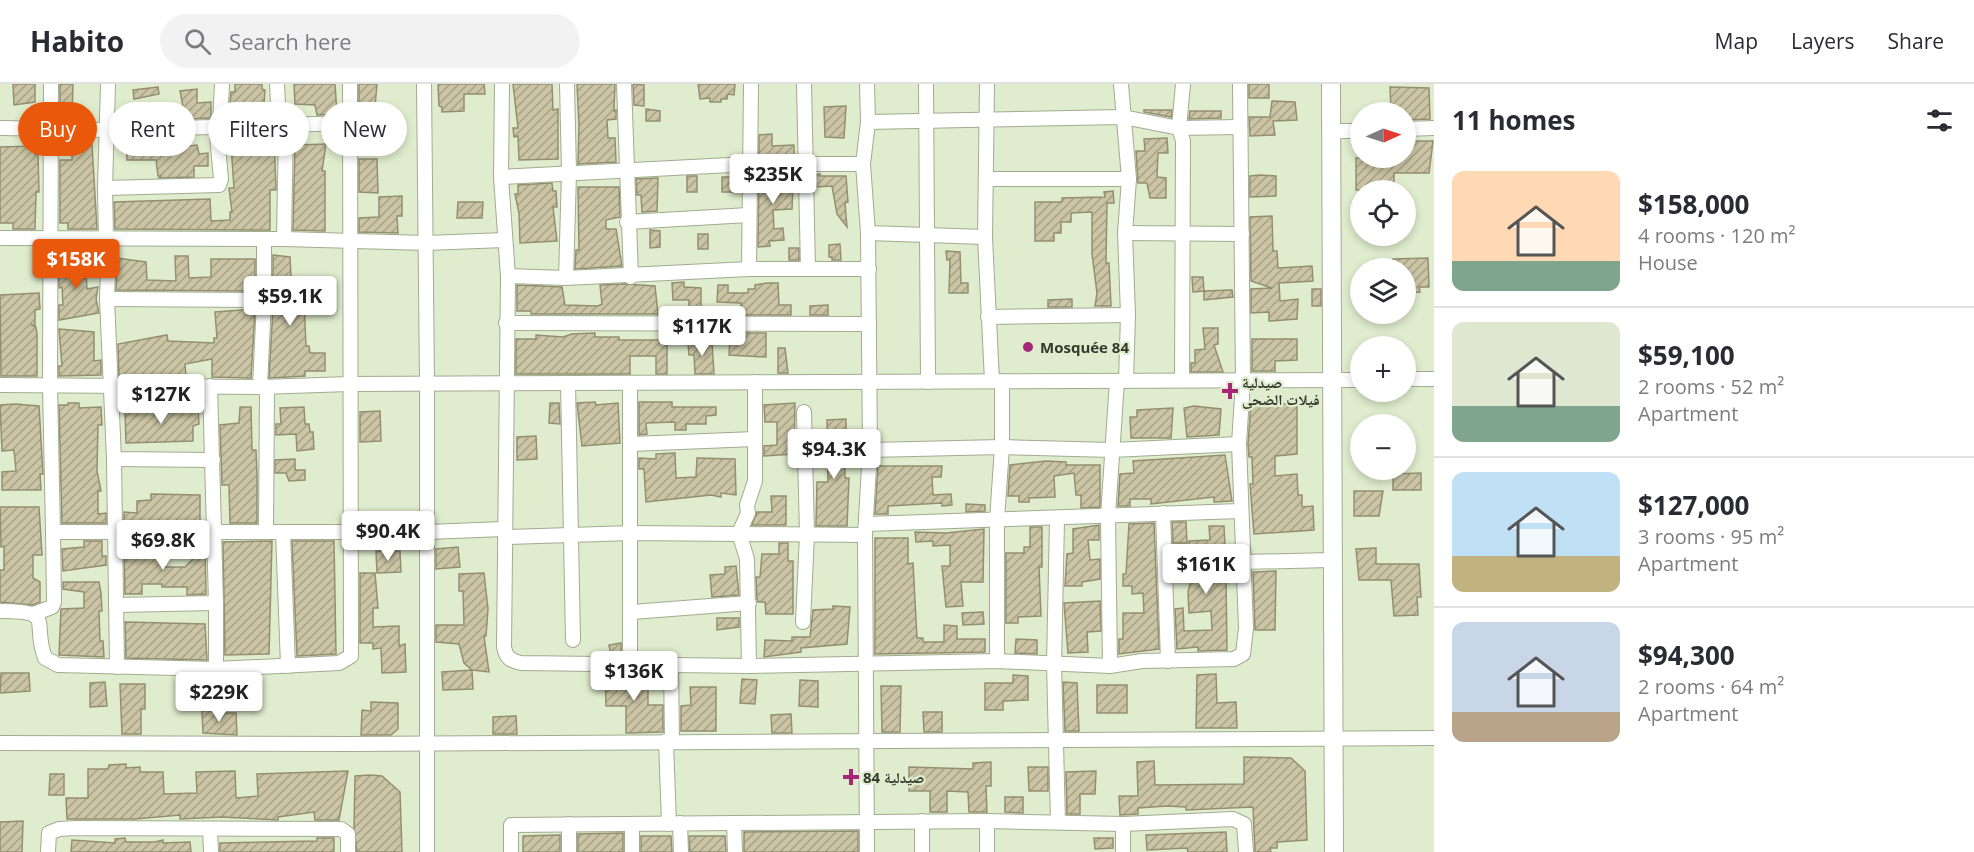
<!DOCTYPE html>
<meta charset="utf-8">
<style>
body{margin:0;font-family:"Open Sans","Noto Naskh Arabic",sans-serif;background:#f2f2f3;color:#2b2b33;height:100vh;display:flex;flex-direction:column;font-size:22px;white-space:nowrap}
*{box-sizing:border-box;margin:0}
p{font-size:20px;color:#7c7c81}
.icon{flex:none;width:33px;height:33px;fill:none;stroke:currentColor;stroke-width:2;stroke-linecap:round;stroke-linejoin:round}
.map{position:relative;flex:1;overflow:hidden}
.side{display:flex;flex-direction:column;background:#fff;width:540px}
.side>*{flex:none}
.top-card{position:absolute;left:18px;top:18px;width:570px;height:54px;display:flex;gap:12px}
.needle{width:39px;rotate:87deg}
.fabs{position:absolute;left:1350px;top:18px;display:grid;gap:12px}
.fabs a{display:grid;place-items:center;width:66px;height:66px;border-radius:50%;background:#fff;box-shadow:0 3px 9px #0003;font-size:30px}
.price{position:absolute;translate:-50% -51px;padding:0 14px;border-radius:6px;background:#fff;color:#222;font-size:20px;line-height:39px;filter:drop-shadow(0 2px 3px #0008)}
.price::after{content:'';position:absolute;left:50%;top:36px;width:18px;height:14px;margin-left:-9px;background:inherit;clip-path:polygon(0 0,100% 0,50% 100%)}
.price.selected{background:#ea580c;color:#fff}
ul{padding:0;list-style:none}
li{display:flex;align-items:center;gap:18px;height:150px;padding:0 18px}
li+li{border-top:2px solid #e1e1e2}
li span{display:grid;place-items:center;flex:none;width:168px;height:120px;border-radius:12px;color:#555}
li>.icon{margin-inline-start:auto}
span .icon{width:72px;height:72px;fill:#fffc;stroke-width:1}
li b{font-size:26px}
h2{display:flex;justify-content:space-between;align-items:center;height:72px;padding:0 18px;font-size:26px}
.pill{padding:0 21px;border-radius:27px;background:#fff;box-shadow:0 3px 9px #0003;font-size:21px;line-height:54px}
.pill.selected{background:#ea580c;color:#fff}
header{display:flex;align-items:center;gap:36px;box-sizing:border-box;height:84px;padding:0 30px;background:#fff;border-bottom:2px solid #e1e1e2}
header strong{font-size:28px}
nav{display:flex;gap:33px;margin-inline-start:auto;font-size:21px}
.search{width:420px;height:54px;background:#f2f2f3;display:flex;align-items:center;gap:15px;box-sizing:border-box;padding:0 21px;border-radius:33px;color:#7c7c81;font-size:22px}
main{display:flex;flex:1;min-height:0}
.map>svg:first-child{display:block}
.building{fill:url(#building-hatch);stroke:#948f71;stroke-width:1.5}
.lines{fill:none;stroke-linecap:round;stroke-linejoin:round}
.minor-casing{stroke:#a0ac8f;stroke-width:16}
.major-casing{stroke:#a0ac8f;stroke-width:20}
.minor{stroke:#fff;stroke-width:14}
.major{stroke:#fff;stroke-width:18}
.poi-dot{fill:#a72776;stroke:#dfeccd;stroke-width:2}
.labels{text-anchor:middle;dominant-baseline:central;stroke-width:4.5;stroke-linejoin:round;paint-order:stroke}
.poi-label{font-size:15px;font-weight:bold;fill:#34392d;stroke:#dfeccd;text-anchor:start}
</style>
<header>
<strong>Habito</strong>
<div class="search"><svg class="icon" aria-label="search" viewBox="0 0 24 24"><circle cx="10" cy="10" r="6"/><path d="M15 15l6 6"/></svg>Search here</div>
<nav><a>Map</a><a>Layers</a><a>Share</a></nav>
</header>
<main>
<div class="map">
<svg width="1434" height="768" viewBox="0 0 1434 768">
<defs>
<pattern id="building-hatch" width="6" height="6" patternUnits="userSpaceOnUse" patternTransform="scale(1.5)"><rect width="6" height="6" fill="#cbc5a5"/><path d="M-1 1l2-2M0 6l6-6M5 7l2-2" fill="none" stroke="#a6a187"/></pattern>
</defs>
<rect width="100%" height="100%" fill="#dfeccd"/>
<g class="building">
<path d="M13,0H35V18L14,21Z"/>
<path d="M60,0H73L72,33H60Z"/>
<path d="M235,0H262V5L265,6L263,33H229L231,8H235Z"/>
<path d="M294,0H335L337,30L317,31L315,21L295,20Z"/>
<path d="M359,0H377L374,34H359Z"/>
<path d="M438,0H484L485,10H464V27L442,28V23L439,22Z"/>
<path d="M513,0H552L553,26L558,25V75L519,76L518,52L514,53L513,44H518Z"/>
<path d="M577,0H615L614,27L616,26V35L607,36L608,54H615L616,78L578,80L579,41Z"/>
<path d="M633,0L644,1V22L634,21Z"/>
<path d="M698,0H735L734,11L728,10L727,15H721V18H710V14L700,15Z"/>
<rect x="1249" y="0" width="20" height="14"/>
<path d="M158,3L159,10L134,15L133,6Z"/>
<path d="M1390,3L1429,4L1430,35L1406,36V28H1391Z"/>
<path d="M197,5V19L211,18V34L187,35L184,31L181,35H163L159,25L184,28L180,7Z"/>
<path d="M1272,17L1295,18L1297,36L1273,37L1275,51L1250,52L1249,33H1270Z"/>
<path d="M125,22L152,25L143,32L144,36H126Z"/>
<path d="M846,22L844,54L825,53L824,23Z"/>
<path d="M646,25L660,27V37H646Z"/>
<path d="M1144,26H1172L1171,33L1144,28Z"/>
<path d="M1190,27H1221V34L1189,35Z"/>
<path d="M398,37V56L373,57L372,38Z"/>
<path d="M274,50L276,106H270V146L115,145L114,118L210,115L211,137L230,136V128H232L229,104H234L231,61H256V51Z"/>
<path d="M772,50V62L794,61V71H759V51Z"/>
<path d="M1167,54L1168,69H1158L1157,93L1166,94V114H1150L1147,99H1138L1136,67H1145L1144,55Z"/>
<path d="M1406,57H1433L1429,89H1394V106H1356V74H1406Z"/>
<path d="M126,60H171V64L197,61L199,70L208,69V82H194V93L159,94L161,92H158L156,76H127Z"/>
<path d="M326,60L322,87H325V147L293,146L295,61Z"/>
<path d="M92,61L97,145H68V139H60V76H72V63Z"/>
<path d="M34,62L35,71L38,70L39,108H36L35,145H13V139H0V63Z"/>
<path d="M359,75H377L378,109L359,108Z"/>
<path d="M759,89L791,90L793,99L792,125L773,126L774,145L783,144L784,156L769,157L770,162L758,163Z"/>
<path d="M820,90V92H846L848,118L845,119L847,143L837,130L832,102L815,103V91Z"/>
<path d="M1260,91L1276,92V112L1250,113V92Z"/>
<rect x="687" y="92" width="10" height="16"/>
<rect x="722" y="93" width="11" height="15"/>
<path d="M658,94L657,127L642,128L641,111H637L636,95Z"/>
<path d="M552,99L553,107H556L557,123H553L557,157L520,159L519,129L515,110H518V101Z"/>
<path d="M578,103H619L620,133L606,136V145H616L622,182L575,185L576,166H579Z"/>
<path d="M1113,107L1114,119H1107L1106,179H1109L1111,222H1095L1097,209L1092,170V128L1071,129V138H1061V149H1054V157H1035V118H1062V114L1105,113L1104,108Z"/>
<path d="M402,112V132H397L398,149L359,148V134L379,133V113Z"/>
<path d="M458,118H483L482,134H457Z"/>
<path d="M1272,132L1273,167H1277L1278,184L1312,182L1313,197L1279,199L1280,217L1298,215L1297,235L1269,237V228L1251,229V205L1272,204L1251,197L1250,133Z"/>
<path d="M650,146L660,147V163L650,164Z"/>
<rect x="698" y="150" width="10" height="15"/>
<path d="M840,160L841,176H832V173H829V161Z"/>
<rect x="789" y="164" width="10" height="12"/>
<path d="M946,167L960,168L961,199H968V209H949L950,175L947,176Z"/>
<path d="M273,171L290,173L291,193H303L306,262H309L310,269H325V287H305V292L269,294L273,224L280,223L279,208H273Z"/>
<path d="M175,172H188L189,194L211,193V175H255V207L116,206L117,174L146,178L147,196L176,197Z"/>
<path d="M85,174L87,205L98,203L96,215L99,229L59,236V221H63L62,203L59,204V175Z"/>
<path d="M1428,174L1429,203H1419L1420,208L1406,209V184H1393V175Z"/>
<path d="M1192,193H1203L1204,207L1193,208Z"/>
<path d="M684,198V203L701,204V225H689V216H673L672,199Z"/>
<path d="M767,199H778L779,221H791V231H741V219L717,218L718,201H728V209H748V205H755V201Z"/>
<path d="M625,200L655,202L658,230H531V227H517V201L562,203L565,221L598,222L602,220L600,201Z"/>
<rect x="1312" y="205" width="9" height="17"/>
<path d="M1232,206L1233,213L1204,216V207Z"/>
<path d="M39,209L40,225L35,226V241H31L36,243L37,250V292H1L0,211Z"/>
<path d="M1072,215V223H1048V216Z"/>
<path d="M828,221V231H810V222Z"/>
<path d="M255,225L251,294L212,293V275L185,280L186,293H119L118,260L167,251L168,257L214,259V254H217L215,228Z"/>
<path d="M1203,244H1218V260L1214,261L1223,288H1191V279H1195V266L1205,265Z"/>
<path d="M59,245L94,248V277L101,276V291L59,292V282H62Z"/>
<path d="M595,249V253H619V256H667V290H656V272H630V290H516V255H536V251L563,253L572,250Z"/>
<path d="M742,249H766V273L729,271L730,255L742,256Z"/>
<path d="M1252,255H1297V276L1275,277V287H1252Z"/>
<path d="M712,258L714,290H695L694,271H689L688,259Z"/>
<path d="M778,264H785L788,289H778Z"/>
<path d="M595,318L596,321L618,319L620,359L582,362L577,319Z"/>
<path d="M639,318H672V323H716V331L706,332V340H686V346H675V338L646,339L647,350L639,351Z"/>
<path d="M68,319H79V324L101,323L102,341H98L97,387L101,407H98V430L106,429V439H62L59,321H68Z"/>
<path d="M550,319H559L560,340L549,339Z"/>
<path d="M795,319L794,370L764,372V362L777,361V338H765L764,321Z"/>
<path d="M1251,319L1297,320V370L1275,372V392L1297,390L1298,411H1302V423L1313,422L1314,446L1254,450L1250,400H1253L1252,373H1249L1248,360Z"/>
<path d="M15,320L39,322L43,390H40L41,406H2V388L16,387L14,366L2,367L0,321Z"/>
<path d="M1194,322L1221,325L1219,351L1187,353L1184,324Z"/>
<path d="M198,323L199,340L193,342V357L126,359L125,326Z"/>
<path d="M240,323H251L252,366H256L257,391V439H230L229,401H222L220,341L239,339Z"/>
<path d="M304,323L305,340H309L310,348H313L314,365L297,367L296,350L276,351V340H281L280,324Z"/>
<path d="M1173,324L1171,354H1131L1130,333H1137V326Z"/>
<path d="M380,327L381,357L360,358V328Z"/>
<path d="M846,335V356H844L845,394H849L847,442H816L817,398H828L827,336Z"/>
<path d="M536,352L537,375L517,376V353Z"/>
<path d="M675,369L676,394L696,393L697,374L735,375L736,411L721,409V413L711,411L646,418L644,385H639V374L656,375V370Z"/>
<path d="M1225,371L1232,417L1214,418V413L1151,420V415H1130V422H1118L1120,390L1134,389L1133,377Z"/>
<path d="M295,375V386H305V396L289,397L286,389H275V376Z"/>
<path d="M1046,377L1066,378V381H1100V423L1081,424V411H1076L1074,389L1054,392L1055,413L1029,414V418H1019V412H1008L1010,381Z"/>
<path d="M878,382H942L941,393H932L933,411L951,410L952,421L942,422V419L888,422V430H875Z"/>
<path d="M1421,389V406H1393V390Z"/>
<path d="M1354,407H1383L1379,432H1354Z"/>
<path d="M151,410L200,411V439H124V428L137,429V417L151,416Z"/>
<path d="M771,412H786V441H752L757,428H772Z"/>
<path d="M966,420L985,421V427L966,428Z"/>
<path d="M0,423H39L42,471H33V494L40,498V518L32,521L0,518V486H4V462L1,463Z"/>
<path d="M1172,438H1186L1187,459H1173Z"/>
<path d="M1154,439L1159,565L1119,570V555H1123V529H1144L1143,509L1132,510V502H1123V490H1126L1129,440Z"/>
<path d="M1099,441V456H1088L1090,476L1100,475V495L1082,498V502H1065L1067,470L1073,469V445Z"/>
<path d="M1209,442H1224L1225,462H1218L1219,484L1225,483L1226,494L1227,566L1198,567V563L1177,565L1175,525L1183,524L1184,547L1212,546L1211,527L1189,529L1188,508L1191,497L1189,457L1210,456Z"/>
<path d="M1030,443H1042V483H1039L1041,532L1018,533V539H1006V469H1024V463H1030Z"/>
<path d="M984,445L983,498H961L963,522L946,523L942,482H950V461L933,462V457L916,458L915,448L946,449Z"/>
<path d="M875,454H908V480L913,479L917,554H923V558H944V541L957,542V555H985V568L875,570Z"/>
<path d="M84,457H102V472H106V481L63,487L62,465L84,463Z"/>
<path d="M272,457L269,570L225,571L223,458Z"/>
<path d="M292,457H334L336,570L297,572Z"/>
<path d="M779,459H788V477H793V530H766L765,518H758L757,515L756,493H760L762,470H779Z"/>
<path d="M196,461H205L206,510L187,511V503H162V500H142V510H125L124,464L164,463L165,483H185L198,470Z"/>
<path d="M458,463L460,483L436,485V465Z"/>
<path d="M1376,464V480H1419L1421,513H1417L1418,531L1394,532L1391,496H1359L1356,465Z"/>
<path d="M376,467H400L401,488L377,489Z"/>
<path d="M736,482L739,511L712,513L710,491L725,490V483Z"/>
<path d="M1276,487L1275,546H1255L1253,488Z"/>
<path d="M360,489H375L378,524H373V543L399,542V562L405,560L406,588L382,589L381,564L373,565V559H360Z"/>
<path d="M484,489L488,525L486,552H484L489,588L472,586L464,579L459,560L436,558V541H464L463,507H459V490Z"/>
<path d="M63,498H99L101,509L102,527H99L100,557H103L104,573L59,571L61,525L84,524V508L63,505Z"/>
<path d="M1100,517L1101,547L1087,548L1088,568L1068,569L1064,519Z"/>
<path d="M833,522L850,523L847,560L801,564V568L764,573L765,556L792,557V553H810L813,526L833,525Z"/>
<path d="M983,528L984,540L963,541L962,529Z"/>
<path d="M717,534H739V543L717,546Z"/>
<path d="M125,538L205,540L207,576L126,574Z"/>
<path d="M1016,555L1037,556V570L1015,569Z"/>
<path d="M621,559V571H611L609,561Z"/>
<path d="M472,586L473,605L443,606L442,588Z"/>
<path d="M1,589H29L30,607L0,609Z"/>
<path d="M605,589L648,591V621H663V648L626,649V622H606Z"/>
<path d="M1216,590L1217,619L1236,618L1237,644H1196L1197,591Z"/>
<path d="M1013,591L1028,592V616L1003,617V626H985V599H1013Z"/>
<path d="M742,595L757,596L755,620L740,619Z"/>
<path d="M800,596L818,597V623L799,622Z"/>
<path d="M105,598L107,622L90,623V599Z"/>
<path d="M1063,598L1077,599L1079,647H1065Z"/>
<path d="M120,600H145V625H141V650H122Z"/>
<rect x="1097" y="601" width="30" height="28"/>
<path d="M182,602H200L199,626H181Z"/>
<path d="M881,602H901L900,648H882Z"/>
<path d="M690,603H716V647H681V622L691,621Z"/>
<path d="M371,618L398,619V645L391,651H361L362,626L371,627Z"/>
<path d="M218,626V629H236L237,651L203,649L202,627Z"/>
<path d="M923,628H942V648H924Z"/>
<path d="M791,630L792,649H772L771,631Z"/>
<path d="M516,632L517,650H493V633Z"/>
<path d="M1244,673L1291,674L1305,687L1307,756L1277,758V764H1270L1271,768H1255L1253,723L1186,726V723L1167,722L1138,724V730L1120,731L1119,712H1138L1137,678L1154,677L1155,701L1244,700Z"/>
<path d="M991,678V702H986L987,728H969L968,708L947,707V728H930V707H909V683L973,685V679Z"/>
<path d="M126,680V684L140,683V688H163L164,710L197,709L196,688L235,687L236,714L258,712L257,690L348,687L339,736H315L314,728L278,733V736L222,733L180,735V731L135,735H67L66,714H88V685H108L109,681Z"/>
<path d="M1028,683H1048V707H1029Z"/>
<path d="M1096,687L1095,710H1080V730H1067L1066,688Z"/>
<path d="M50,690H64V711H49Z"/>
<path d="M370,691L382,692L400,708L402,768H357L354,744L355,692Z"/>
<path d="M1005,713H1023V729L1005,728Z"/>
<path d="M23,737L22,768H0V738Z"/>
<path d="M858,747V768H744V748Z"/>
<path d="M1226,748L1227,768H1188L1187,764L1147,766L1146,751Z"/>
<path d="M623,749V768H578V750Z"/>
<path d="M560,751V768H523V752Z"/>
<path d="M641,752H671L672,768H641Z"/>
<path d="M689,752H725L726,768H690Z"/>
<path d="M125,754L126,758H155L163,756V759L190,758L191,768H71L72,756L115,759V755Z"/>
<path d="M317,754H334V768H220V759L317,757Z"/>
<path d="M1094,754H1113V764L1095,765Z"/>
</g>
<g class="lines">
<g class="minor-casing">
<g id="minor">
<path d="M51,0L50,301L53,448H427L504,445"/>
<path d="M108,0L105,104L219,101L221,95L216,41"/>
<path d="M277,0L279,40"/>
<path d="M424,0L427,300V768"/>
<path d="M502,0L501,93L508,192L504,563C506,574 511,577 521,579L749,582L997,577L1110,582L1142,577L1234,575L1243,570L1246,544L1239,360L1243,297L1240,0"/>
<path d="M624,0L631,193"/>
<path d="M804,0L808,185"/>
<path d="M926,0L928,298"/>
<path d="M987,0L985,153L992,297"/>
<path d="M1121,0L1129,95L1125,149L1128,231L1126,297"/>
<path d="M868,38L1123,33L1179,44L1239,43"/>
<path d="M220,41L222,0"/>
<path d="M0,44L107,46L351,39"/>
<path d="M1406,45L1434,44"/>
<path d="M1331,47H1360"/>
<path d="M501,93L749,80H863"/>
<path d="M986,95H1129"/>
<path d="M105,104L106,154"/>
<path d="M627,138L749,131"/>
<path d="M868,149L985,153"/>
<path d="M1125,149L1242,150"/>
<path d="M0,154L284,155L426,159L505,156"/>
<path d="M109,155L107,215L114,375L213,376"/>
<path d="M264,155V216"/>
<path d="M284,155L286,40"/>
<path d="M749,185L751,0"/>
<path d="M508,192L566,194L749,185H869"/>
<path d="M566,194L569,88L567,0"/>
<path d="M107,215L264,216L260,303"/>
<path d="M988,233L1128,231"/>
<path d="M506,239L869,240"/>
<path d="M1406,295H1434"/>
<path d="M1182,296L1183,57L1179,44L1183,0"/>
<path d="M568,299L573,556"/>
<path d="M0,301L260,303L350,300L1360,296"/>
<path d="M210,302L216,519V585"/>
<path d="M631,360L755,355"/>
<path d="M870,366L1002,363L1112,366L1239,360"/>
<path d="M114,375L117,583"/>
<path d="M1163,429L1168,577"/>
<path d="M1057,436L1054,580L1058,738"/>
<path d="M866,440L1240,427"/>
<path d="M266,447L267,303"/>
<path d="M283,448L288,582"/>
<path d="M505,453L632,449L865,451"/>
<path d="M1244,478L1331,476"/>
<path d="M116,521L216,519"/>
<path d="M0,527C57,527 31,537 45,574L58,581L216,585L339,579L351,572L350,0"/>
<path d="M632,528L749,519"/>
<path d="M33,530L52,523L54,518L53,448"/>
<path d="M803,538L807,450L804,328"/>
<path d="M997,577V436L1002,363V297"/>
<path d="M630,580V299"/>
<path d="M671,581L672,657"/>
<path d="M749,582L747,475L739,449L748,429L747,421L755,397V298"/>
<path d="M1110,582L1108,432L1117,297"/>
<path d="M666,657L669,740"/>
<path d="M0,659L351,660L1434,654"/>
<path d="M922,737V768"/>
<path d="M680,739L681,768"/>
<path d="M734,739L735,768"/>
<path d="M569,740V768"/>
<path d="M632,740V768"/>
<path d="M1123,740V768"/>
<path d="M210,745L211,768"/>
<path d="M48,768L49,749L59,745L76,744L341,745L348,750V768"/>
<path d="M511,768V741L987,737L1123,740L1233,735L1244,740L1246,768"/>
<path d="M867,768L865,451L870,366L868,149L863,80L868,38L867,0"/>
<path d="M987,768V737"/>
</g>
</g>
<g class="major-casing">
<path id="major" d="M1331,0L1334,768"/>
</g>
<use href="#minor" class="minor"/>
<use href="#major" class="major"/>
</g>
<g class="poi-dot">
<circle cx="1028" cy="263" r="6"/>
<path d="M1227 298h6v6h6v6h-6v6h-6v-6h-6v-6h6z"/>
<path d="M848 684h6v6h6v6h-6v6h-6v-6h-6v-6h6z"/>
</g>
<g class="labels">
<g class="poi-label">
<text x="1040" y="263">Mosquée 84</text>
<text x="1242" y="298">صيدلية<tspan x="1242" dy="17">فيلات الضحى</tspan></text>
<text x="863" y="693">84 صيدلية</text>
</g>
</g>
</svg>
<div class="fabs">
<a><svg class="needle" viewBox="-14 -14 28 28"><path d="M0-13l5 13h-10z" fill="#e53935"/><path d="M0 13l5-13h-10z" fill="#7c7c81"/></svg></a>
<a><svg class="icon" aria-label="locate" viewBox="0 0 24 24"><circle cx="12" cy="12" r="6"/><path d="M12 2v4M12 18v4M2 12h4M18 12h4"/></svg></a>
<a><svg class="icon" aria-label="layers" viewBox="0 0 24 24"><path d="M12 4l9 5-9 5-9-5zM3 14l9 5 9-5"/></svg></a>
<a>+</a>
<a>−</a>
</div>
<b class="price" style="left:773px;top:121px">$235K</b>
<b class="price selected" style="left:76px;top:206px">$158K</b>
<b class="price" style="left:290px;top:243px">$59.1K</b>
<b class="price" style="left:702px;top:273px">$117K</b>
<b class="price" style="left:161px;top:341px">$127K</b>
<b class="price" style="left:834px;top:396px">$94.3K</b>
<b class="price" style="left:388px;top:478px">$90.4K</b>
<b class="price" style="left:163px;top:487px">$69.8K</b>
<b class="price" style="left:1206px;top:511px">$161K</b>
<b class="price" style="left:634px;top:618px">$136K</b>
<b class="price" style="left:219px;top:639px">$229K</b>
<div class="top-card">
<a class="pill selected">Buy</a>
<a class="pill">Rent</a>
<a class="pill">Filters</a>
<a class="pill">New</a>
</div>
</div>
<section class="side">
<h2>11 homes<svg class="icon" aria-label="filters" viewBox="0 0 24 24"><path d="M4 7h16M4 17h16"/><circle cx="9" cy="7" r="2"/><circle cx="15" cy="17" r="2"/></svg></h2>
<ul>
<li><span style="background:linear-gradient(#ffd9b3 75%,#7fa58c 0)"><svg class="icon" aria-label="home" viewBox="0 0 24 24"><path d="M3 11l9-7 9 7M6 9v11h12V9"/></svg></span><div><b>$158,000</b><p>4 rooms · 120 m²</p><p>House</p></div></li>
<li><span style="background:linear-gradient(#dfe7d0 70%,#7fa58c 0)"><svg class="icon" aria-label="home" viewBox="0 0 24 24"><path d="M3 11l9-7 9 7M6 9v11h12V9"/></svg></span><div><b>$59,100</b><p>2 rooms · 52 m²</p><p>Apartment</p></div></li>
<li><span style="background:linear-gradient(#bfe0f5 70%,#c2b280 0)"><svg class="icon" aria-label="home" viewBox="0 0 24 24"><path d="M3 11l9-7 9 7M6 9v11h12V9"/></svg></span><div><b>$127,000</b><p>3 rooms · 95 m²</p><p>Apartment</p></div></li>
<li><span style="background:linear-gradient(#c9d6e8 75%,#b9a48a 0)"><svg class="icon" aria-label="home" viewBox="0 0 24 24"><path d="M3 11l9-7 9 7M6 9v11h12V9"/></svg></span><div><b>$94,300</b><p>2 rooms · 64 m²</p><p>Apartment</p></div></li>
</ul>
</section>
</main>
